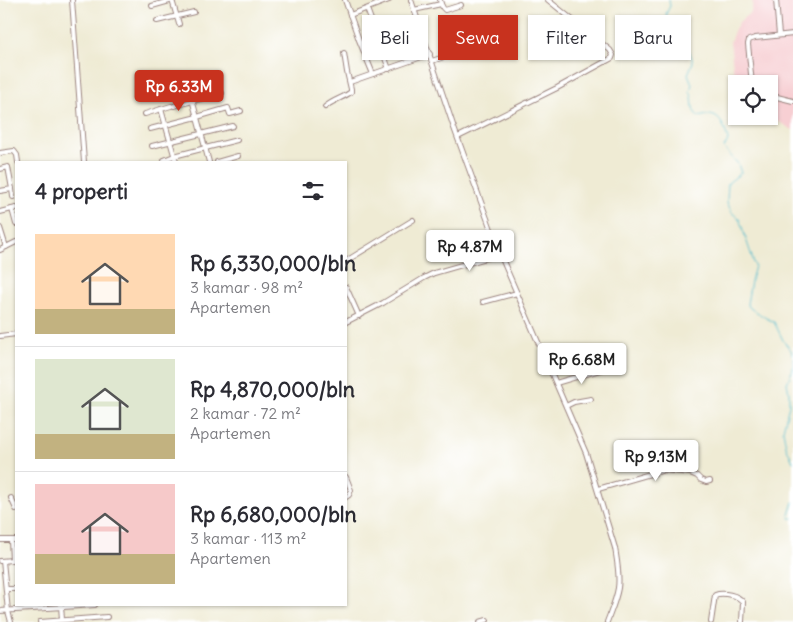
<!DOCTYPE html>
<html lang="id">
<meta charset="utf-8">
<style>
body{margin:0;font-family:Delius,sans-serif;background:#f7f7f7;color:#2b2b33;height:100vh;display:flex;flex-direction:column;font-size:19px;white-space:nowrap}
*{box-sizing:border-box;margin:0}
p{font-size:16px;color:#7c7c81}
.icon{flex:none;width:28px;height:28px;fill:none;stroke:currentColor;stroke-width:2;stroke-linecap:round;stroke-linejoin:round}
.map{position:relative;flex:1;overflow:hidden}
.sheet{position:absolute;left:15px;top:161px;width:332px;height:445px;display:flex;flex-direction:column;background:#fff;border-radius:0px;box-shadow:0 1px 4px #0004}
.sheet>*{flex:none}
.top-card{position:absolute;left:362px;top:15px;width:355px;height:45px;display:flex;gap:10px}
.controls{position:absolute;left:728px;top:75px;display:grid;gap:10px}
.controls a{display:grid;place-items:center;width:50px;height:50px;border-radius:0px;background:#fff;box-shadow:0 1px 4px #0004;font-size:25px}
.price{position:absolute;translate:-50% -42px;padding:0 11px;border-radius:5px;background:#fff;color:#222;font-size:16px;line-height:32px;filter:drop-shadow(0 1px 2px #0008)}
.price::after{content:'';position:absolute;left:50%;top:30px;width:15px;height:11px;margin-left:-8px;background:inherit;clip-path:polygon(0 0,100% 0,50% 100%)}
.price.on{background:#c8321e;color:#fff}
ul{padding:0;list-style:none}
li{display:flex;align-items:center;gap:15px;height:125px;padding:0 20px}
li+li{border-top:1px solid #e1e1e2}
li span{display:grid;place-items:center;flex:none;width:140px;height:100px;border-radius:0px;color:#555}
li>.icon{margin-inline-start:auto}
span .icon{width:60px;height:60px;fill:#fffc;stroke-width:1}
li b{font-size:21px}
h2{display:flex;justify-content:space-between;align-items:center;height:60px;padding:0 20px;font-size:21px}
.pill{padding:0 18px;border-radius:0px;background:#fff;box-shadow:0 1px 4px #0004;font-size:18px;line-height:45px}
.pill.on{background:#c8321e;color:#fff}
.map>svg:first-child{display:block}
.built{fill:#f7cfd3}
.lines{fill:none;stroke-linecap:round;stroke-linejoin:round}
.stream{stroke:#53bdcf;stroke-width:1}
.minor-casing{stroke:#9c8580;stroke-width:6}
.minor{stroke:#fff;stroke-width:4}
</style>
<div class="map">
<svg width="793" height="622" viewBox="0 0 793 622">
<rect width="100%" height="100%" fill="#fff"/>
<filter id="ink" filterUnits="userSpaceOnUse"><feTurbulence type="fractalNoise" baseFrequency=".02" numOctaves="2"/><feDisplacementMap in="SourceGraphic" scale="10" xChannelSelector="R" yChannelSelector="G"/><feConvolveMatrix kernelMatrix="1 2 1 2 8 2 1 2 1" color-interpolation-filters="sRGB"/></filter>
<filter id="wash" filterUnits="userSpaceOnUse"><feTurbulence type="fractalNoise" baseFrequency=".0096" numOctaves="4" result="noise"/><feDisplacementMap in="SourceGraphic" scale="20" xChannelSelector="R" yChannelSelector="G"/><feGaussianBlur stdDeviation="1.12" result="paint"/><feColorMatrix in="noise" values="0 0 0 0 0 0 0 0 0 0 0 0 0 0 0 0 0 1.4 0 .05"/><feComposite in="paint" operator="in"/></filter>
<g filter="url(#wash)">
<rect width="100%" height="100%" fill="#efebd4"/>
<path class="built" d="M752,0H793V130L779,122L749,116H769V84H737L734,75L730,42L734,31L739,22L751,12L753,4Z"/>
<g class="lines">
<g class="stream">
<path d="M669,0L670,6L666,14L677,46L684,47L689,50L693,62L688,74L692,84L690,91C694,98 691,109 696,114C699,118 703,116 707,115C721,114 725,129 728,140L724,148L738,164L741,173L728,183L727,202L732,213L739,218L755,266L751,281L747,304L750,308L766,318L774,322L784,342L791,350L793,358V369L787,383L789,393V405L783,430L786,446L793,462"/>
<path d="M793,502L789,515L790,518H793"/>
</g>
</g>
</g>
<g filter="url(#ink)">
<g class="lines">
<g class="minor-casing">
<g id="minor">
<path d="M72,0L84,162"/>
<path d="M172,0L179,24"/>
<path d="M345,0L359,40L373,74"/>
<path d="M411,0L454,128L500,254L586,453L615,548C617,561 620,575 618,588C616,600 611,611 607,622"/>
<path d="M776,0L779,35"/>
<path d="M441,4L443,8L445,10L461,5"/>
<path d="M152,6L173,0"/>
<path d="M367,9L389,69"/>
<path d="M414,10L441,4L440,0"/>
<path d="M350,15L389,0"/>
<path d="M157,21L194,12"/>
<path d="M432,61L464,50L485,40"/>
<path d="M186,77L209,162"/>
<path d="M350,82L430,54"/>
<path d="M752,84L748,44L749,40L755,38L793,34"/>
<path d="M172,90L208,80"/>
<path d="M769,95L793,101"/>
<path d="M174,106L222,93"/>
<path d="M325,107C333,100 343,98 351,92V89L347,72L344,53"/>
<path d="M161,109L176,162"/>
<path d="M145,114L171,106"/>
<path d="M150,129L197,117L228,108L230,114L241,111"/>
<path d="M458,137L557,88L612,58L613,55L610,50L548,0"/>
<path d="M152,146L233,126"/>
<path d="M0,153L14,151L17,155L18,162"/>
<path d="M164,160L174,156L237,140"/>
<path d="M217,162L238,156"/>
<path d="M0,169L8,167L12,189L0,191"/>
<path d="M12,189L13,197"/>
<path d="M12,209L16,224"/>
<path d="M0,212L16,208"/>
<path d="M0,228L6,247"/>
<path d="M0,250L16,242"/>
<path d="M346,261L413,220"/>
<path d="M346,287L359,316"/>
<path d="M483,302L517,293"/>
<path d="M346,322L383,303L424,278L434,273L500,254"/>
<path d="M0,336L16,334"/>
<path d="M556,383L603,369"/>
<path d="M566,406L574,402L591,399"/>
<path d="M346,477L351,490L349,495L346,497"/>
<path d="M598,489L664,470L690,473L697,476L701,480L706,482L710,481"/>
<path d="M11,498L16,509"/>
<path d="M0,540H11"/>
<path d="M0,561L12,560L11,540H16"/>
<path d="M3,561L8,611L11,622"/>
<path d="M6,589H16"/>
<path d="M61,605L62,620"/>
<path d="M0,611L95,605"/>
<path d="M40,622L107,617"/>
<path d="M480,622L487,620"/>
<path d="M711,622L715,595C723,592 738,595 743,602L742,622"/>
</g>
</g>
<use href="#minor" class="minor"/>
</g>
</g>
</svg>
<div class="controls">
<a><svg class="icon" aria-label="locate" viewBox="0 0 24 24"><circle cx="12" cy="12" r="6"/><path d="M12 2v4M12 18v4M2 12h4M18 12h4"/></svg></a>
</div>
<b class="price on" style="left:179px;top:112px">Rp 6.33M</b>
<b class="price" style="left:470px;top:272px">Rp 4.87M</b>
<b class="price" style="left:582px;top:385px">Rp 6.68M</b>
<b class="price" style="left:656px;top:482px">Rp 9.13M</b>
<div class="top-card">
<a class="pill">Beli</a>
<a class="pill on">Sewa</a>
<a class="pill">Filter</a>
<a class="pill">Baru</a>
</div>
<section class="sheet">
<h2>4 properti<svg class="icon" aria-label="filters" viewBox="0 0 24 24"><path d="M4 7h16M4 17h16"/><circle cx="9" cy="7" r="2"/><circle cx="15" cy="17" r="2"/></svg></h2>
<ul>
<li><span style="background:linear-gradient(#ffd9b3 75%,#c2b280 0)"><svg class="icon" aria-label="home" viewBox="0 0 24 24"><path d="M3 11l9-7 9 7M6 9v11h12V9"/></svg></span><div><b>Rp 6,330,000/bln</b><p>3 kamar · 98 m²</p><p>Apartemen</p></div></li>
<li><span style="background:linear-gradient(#dfe7d0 75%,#c2b280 0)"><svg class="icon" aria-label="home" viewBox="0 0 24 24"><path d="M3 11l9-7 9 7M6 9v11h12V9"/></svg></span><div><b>Rp 4,870,000/bln</b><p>2 kamar · 72 m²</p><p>Apartemen</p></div></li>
<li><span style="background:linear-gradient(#f6c9c9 70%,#c2b280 0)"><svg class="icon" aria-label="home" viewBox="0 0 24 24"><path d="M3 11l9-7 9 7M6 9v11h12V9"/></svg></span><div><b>Rp 6,680,000/bln</b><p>3 kamar · 113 m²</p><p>Apartemen</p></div></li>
</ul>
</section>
</div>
